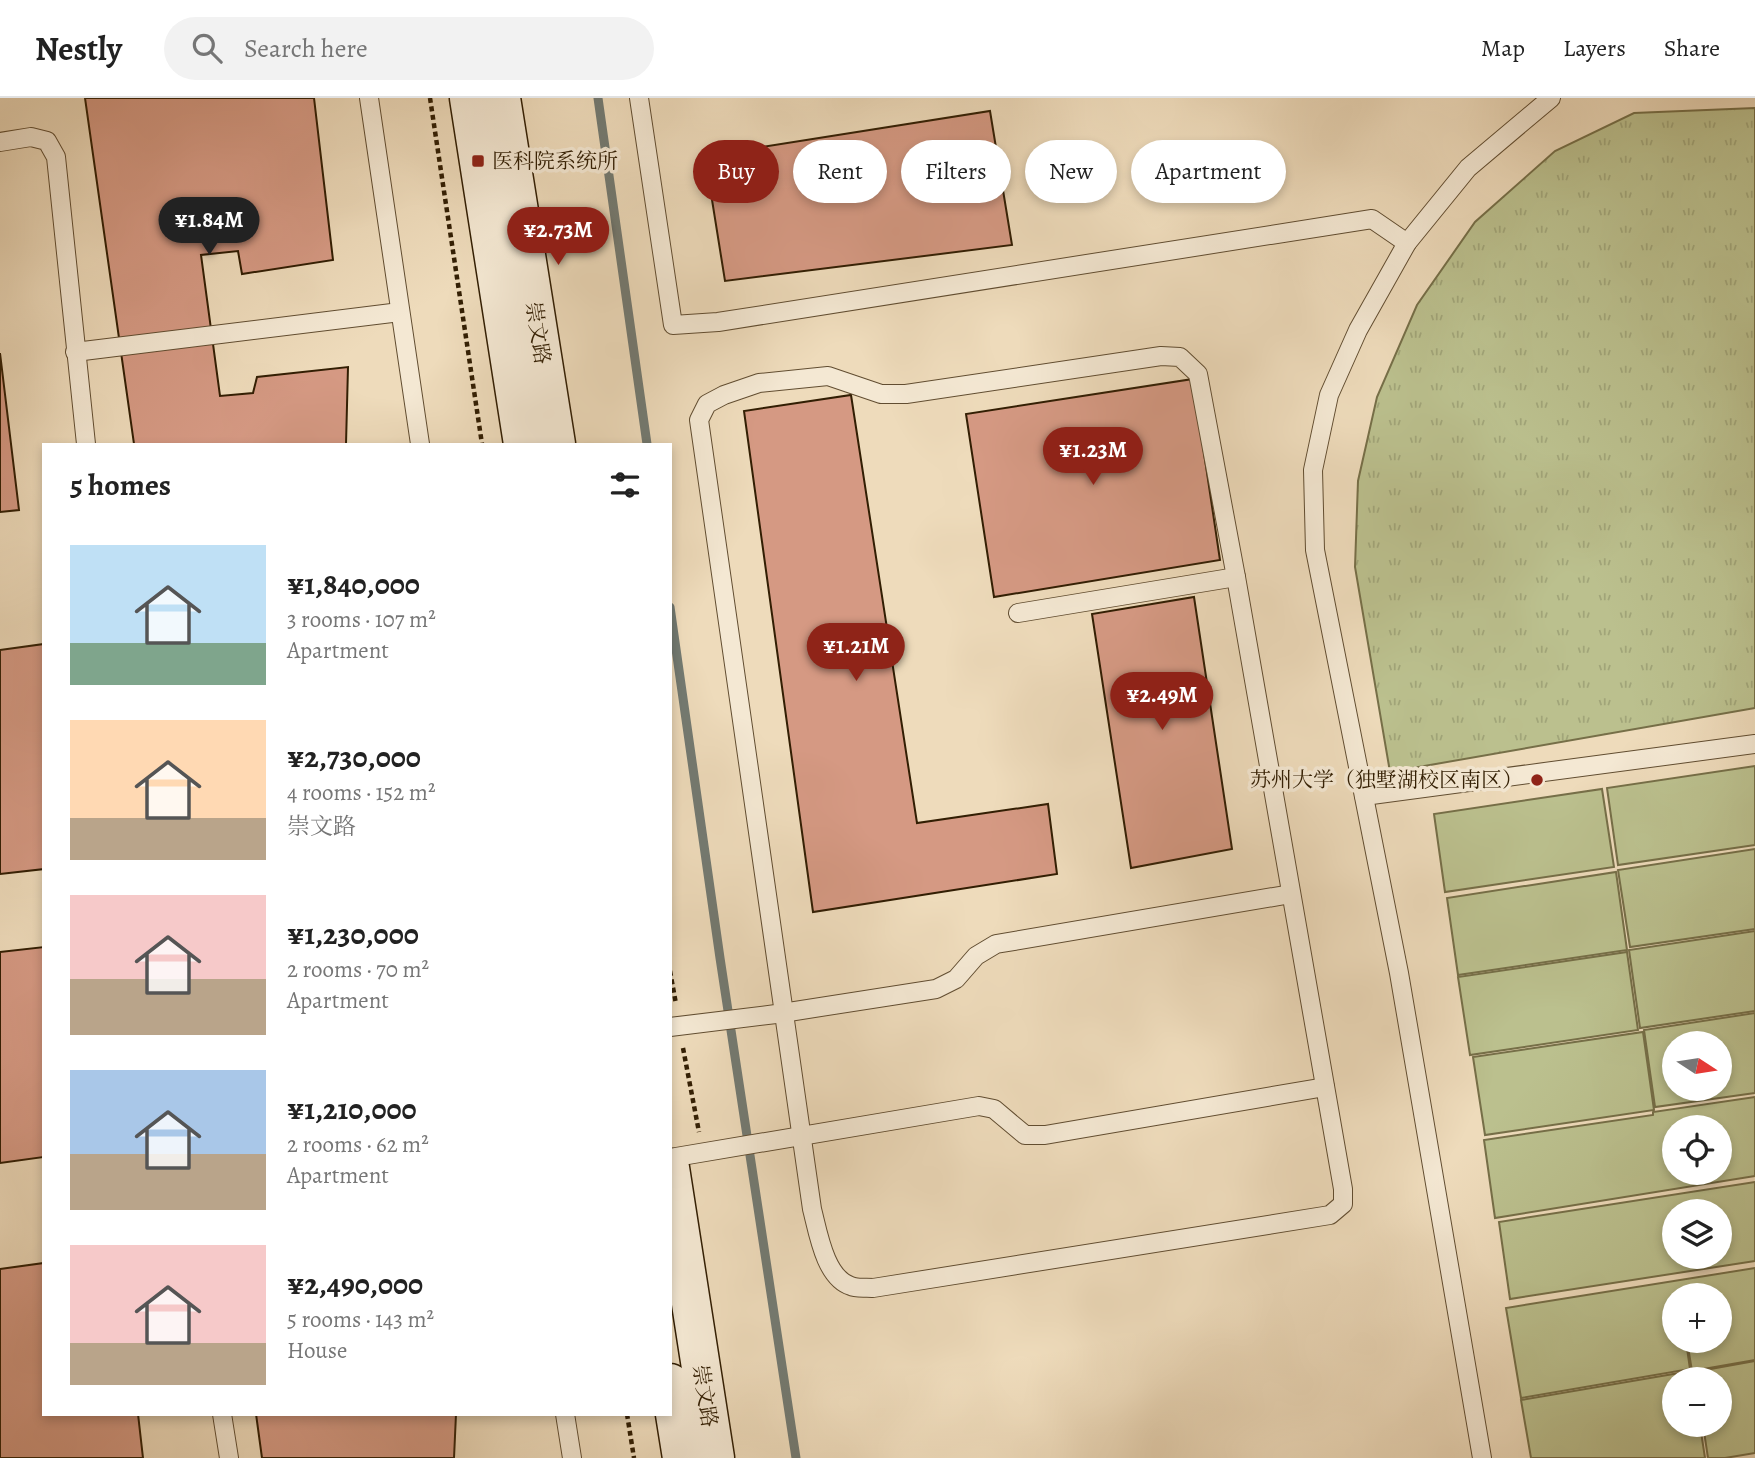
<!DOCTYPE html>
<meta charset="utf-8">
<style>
body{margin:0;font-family:Alegreya,"Noto Serif SC",serif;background:#f2f2f2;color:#222;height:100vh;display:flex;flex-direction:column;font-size:26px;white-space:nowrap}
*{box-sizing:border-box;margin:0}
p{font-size:23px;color:#767676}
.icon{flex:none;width:38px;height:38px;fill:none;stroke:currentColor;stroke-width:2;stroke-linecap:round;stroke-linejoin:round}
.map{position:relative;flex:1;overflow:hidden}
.drawer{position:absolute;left:42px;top:345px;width:630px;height:973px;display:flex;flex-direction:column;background:#fff;border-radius:0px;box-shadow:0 4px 10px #0003}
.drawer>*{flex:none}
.guide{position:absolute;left:693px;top:42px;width:665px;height:63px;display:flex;gap:14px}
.needle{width:46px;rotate:102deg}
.buttons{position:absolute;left:1662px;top:933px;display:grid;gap:14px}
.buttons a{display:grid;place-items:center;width:70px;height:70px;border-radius:50%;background:#fff;box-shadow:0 4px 10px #0003;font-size:35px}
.price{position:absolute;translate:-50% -60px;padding:0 16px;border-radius:24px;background:#8f2418;color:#fff;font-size:23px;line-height:46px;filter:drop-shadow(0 2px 4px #0008)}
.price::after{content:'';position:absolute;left:50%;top:42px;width:21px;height:16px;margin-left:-10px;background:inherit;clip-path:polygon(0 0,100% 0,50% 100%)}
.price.on{background:#222;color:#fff}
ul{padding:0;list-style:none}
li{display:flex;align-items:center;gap:21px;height:175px;padding:0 28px}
li span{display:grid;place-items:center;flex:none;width:196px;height:140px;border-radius:0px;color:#555}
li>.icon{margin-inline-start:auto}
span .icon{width:84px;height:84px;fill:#fffc;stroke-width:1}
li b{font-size:30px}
h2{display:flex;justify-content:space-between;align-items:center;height:84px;padding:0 28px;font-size:30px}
.pill{padding:0 24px;border-radius:32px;background:#fff;box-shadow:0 4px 10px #0003;font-size:24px;line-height:63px}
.pill.on{background:#8f2418;color:#fff}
header{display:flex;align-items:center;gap:42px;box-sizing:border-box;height:98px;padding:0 35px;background:#fff;border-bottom:2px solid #e0e0e0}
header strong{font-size:33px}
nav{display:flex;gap:38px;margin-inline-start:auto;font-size:24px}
.search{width:490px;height:63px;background:#f2f2f2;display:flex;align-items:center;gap:18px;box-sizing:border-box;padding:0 24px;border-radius:38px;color:#767676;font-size:26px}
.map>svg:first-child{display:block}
.grass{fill:url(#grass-tufts);stroke:#766f48;stroke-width:2}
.pitch{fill:#bbc08e;stroke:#766f48;stroke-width:2;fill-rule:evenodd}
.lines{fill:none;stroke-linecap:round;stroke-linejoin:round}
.stream{stroke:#737a72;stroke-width:9}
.building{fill:#d59983;stroke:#321e03;stroke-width:2}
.lane-casing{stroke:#614d31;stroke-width:20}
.secondary-casing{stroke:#321e03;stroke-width:41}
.path{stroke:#321e03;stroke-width:4.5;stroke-dasharray:5 3.5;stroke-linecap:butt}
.lane{stroke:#f4e8d3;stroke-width:18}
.secondary{stroke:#f4e8d3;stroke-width:38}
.poi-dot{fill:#8f2418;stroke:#f4e8d3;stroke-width:2.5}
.labels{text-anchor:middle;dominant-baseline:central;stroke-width:7;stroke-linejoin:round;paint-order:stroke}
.poi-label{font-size:21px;fill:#321e03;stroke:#f4e8d3;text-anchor:start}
.street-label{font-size:21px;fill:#321e03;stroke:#f4e8d3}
</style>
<header>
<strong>Nestly</strong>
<div class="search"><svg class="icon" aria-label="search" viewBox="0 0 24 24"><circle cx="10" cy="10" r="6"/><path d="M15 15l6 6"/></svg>Search here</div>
<nav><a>Map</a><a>Layers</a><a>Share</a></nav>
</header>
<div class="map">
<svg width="1755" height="1360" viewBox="0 0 1755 1360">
<defs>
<pattern id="grass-tufts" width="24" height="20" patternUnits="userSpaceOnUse" patternTransform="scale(1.75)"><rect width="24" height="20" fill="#bbc08e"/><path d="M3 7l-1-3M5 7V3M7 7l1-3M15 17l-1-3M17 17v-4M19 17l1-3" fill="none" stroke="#a1a579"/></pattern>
</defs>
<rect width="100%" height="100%" fill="#eedbbb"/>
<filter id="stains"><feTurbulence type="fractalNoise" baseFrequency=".00286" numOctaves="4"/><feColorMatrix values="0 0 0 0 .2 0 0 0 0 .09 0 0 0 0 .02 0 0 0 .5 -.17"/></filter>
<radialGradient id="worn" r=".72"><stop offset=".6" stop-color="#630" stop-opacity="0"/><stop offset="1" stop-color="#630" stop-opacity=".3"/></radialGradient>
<path class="grass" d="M1755,10V610L1390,674L1355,469L1358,383L1377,299L1417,207L1475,124L1555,53L1634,15Z"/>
<g class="pitch">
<path d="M1755,668V747L1618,767L1607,690Z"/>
<path d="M1602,691L1614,769L1445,794L1434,716Z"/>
<path d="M1755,751V831L1630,849L1618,772Z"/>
<path d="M1616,774L1627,852L1458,877L1447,800Z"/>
<path d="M1755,833V913L1640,930L1629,852Z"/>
<path d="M1627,854L1638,932L1470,957L1458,879Z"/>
<path d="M1755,915V995L1655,1009L1644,932ZM1675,945H1720V990H1675Z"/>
<path d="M1643,934L1654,1012L1485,1037L1473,959Z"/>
<path d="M1755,999V1078L1495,1120L1484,1042L1653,1017V1014ZM1675,1029H1720V1074H1675Z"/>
<path d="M1755,1084V1163L1510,1201L1499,1124ZM1675,1113H1720V1158H1675Z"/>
<path d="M1755,1170V1262L1692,1273L1687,1243L1720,1242V1197H1675V1242L1686,1243L1690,1271L1521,1300L1506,1210Z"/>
<path d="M1755,1263V1355L1725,1360H1708L1703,1327L1720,1326V1281H1695L1694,1274Z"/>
<path d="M1691,1273L1692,1281H1675V1326L1700,1327L1705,1360H1531L1521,1302Z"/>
</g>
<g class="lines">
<g class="stream">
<path d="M598,0L647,346"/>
<path d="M670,509L720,860L796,1360"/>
</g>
</g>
<g class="building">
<path d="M85,0H314L333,162L242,176L238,153L201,157L220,298L253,295L257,279L348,269L346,346H134Z"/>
<path d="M990,13L1012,147L725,183L705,58Z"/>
<path d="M0,255L19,412L0,414Z"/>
<path d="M1193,281L1220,462L994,499L966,316Z"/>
<path d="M851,297L917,725L1048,706L1057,776L813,814L744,313Z"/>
<path d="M1194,499L1232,751L1131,770L1092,516Z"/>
<path d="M44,546V771L0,776V552Z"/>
<path d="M44,849V1059L0,1065V854Z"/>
<path d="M44,1165V1316H138L143,1360H0V1171Z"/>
<path d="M256,1316H456L454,1360H262Z"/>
</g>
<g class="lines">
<g class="lane-casing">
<g id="lane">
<path d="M369,0L420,346"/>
<path d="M639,0L673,227L718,224L1372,121L1407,145"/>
<path d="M0,44L31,39L47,43L56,59L86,346"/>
<path d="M75,254L400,214"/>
<path d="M1161,258L1180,259L1198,276L1236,479L1343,1091V1106L1330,1117L873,1190C866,1189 857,1191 851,1188C825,1180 818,1134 812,1111L699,322L707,306L724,297L759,285L828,278L881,296H906Z"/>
<path d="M1018,515L1236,479"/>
<path d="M1364,698L1755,646"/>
<path d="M670,929L776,916L936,891L956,881L976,858L996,846L1291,796"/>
<path d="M670,1060L979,1008L994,1011L1025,1037H1045L1325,989"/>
<path d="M222,1316L229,1360"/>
<path d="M565,1316L572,1360"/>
<path d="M1482,1360L1399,875L1315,452L1313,372L1329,297L1358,232L1407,145L1468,70L1551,0"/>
</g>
</g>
<g class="secondary-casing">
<g id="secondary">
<path d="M469,0L523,346"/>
<path d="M501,0L556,346"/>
<path d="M670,1070L715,1360"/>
<path d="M670,1285L682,1360"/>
</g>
</g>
<g class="path">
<path d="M430,0L482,346"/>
<path d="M670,873L676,906"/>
<path d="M683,950L699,1034"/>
<path d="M627,1316L634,1360"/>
</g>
<use href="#lane" class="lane"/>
<use href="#secondary" class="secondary"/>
</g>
<g class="poi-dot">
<rect x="471" y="56" width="14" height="14" rx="3.5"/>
<circle cx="1537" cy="682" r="7"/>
</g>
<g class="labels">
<g class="poi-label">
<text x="492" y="63">医科院系统所</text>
<text x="1523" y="682" text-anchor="end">苏州大学（独墅湖校区南区）</text>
</g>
<g class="street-label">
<text transform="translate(538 235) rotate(81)">崇文路</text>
<text transform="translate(705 1298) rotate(81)">崇文路</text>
</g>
</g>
<rect width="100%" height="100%" filter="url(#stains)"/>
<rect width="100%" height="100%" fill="url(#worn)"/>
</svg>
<div class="buttons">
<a><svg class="needle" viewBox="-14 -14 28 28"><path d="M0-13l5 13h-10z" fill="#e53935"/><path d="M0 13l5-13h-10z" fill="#767676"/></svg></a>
<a><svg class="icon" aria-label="locate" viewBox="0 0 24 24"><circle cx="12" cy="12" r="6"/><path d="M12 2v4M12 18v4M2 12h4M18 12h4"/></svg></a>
<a><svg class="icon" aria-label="layers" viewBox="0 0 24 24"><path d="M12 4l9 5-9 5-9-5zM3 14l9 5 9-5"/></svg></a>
<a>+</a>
<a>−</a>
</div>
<b class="price on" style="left:209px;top:159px">¥1.84M</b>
<b class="price" style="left:558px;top:169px">¥2.73M</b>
<b class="price" style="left:1093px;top:389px">¥1.23M</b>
<b class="price" style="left:856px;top:585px">¥1.21M</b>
<b class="price" style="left:1162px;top:634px">¥2.49M</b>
<div class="guide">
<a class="pill on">Buy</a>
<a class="pill">Rent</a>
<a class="pill">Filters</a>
<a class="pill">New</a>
<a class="pill">Apartment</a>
</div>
<section class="drawer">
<h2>5 homes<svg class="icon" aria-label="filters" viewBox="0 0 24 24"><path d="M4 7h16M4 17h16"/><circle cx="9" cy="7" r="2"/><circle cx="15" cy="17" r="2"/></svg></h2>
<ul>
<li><span style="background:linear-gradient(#bfe0f5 70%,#7fa58c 0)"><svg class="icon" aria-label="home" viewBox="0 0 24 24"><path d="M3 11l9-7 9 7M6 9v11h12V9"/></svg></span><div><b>¥1,840,000</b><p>3 rooms · 107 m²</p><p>Apartment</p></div></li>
<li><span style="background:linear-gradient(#ffd9b3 70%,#b9a48a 0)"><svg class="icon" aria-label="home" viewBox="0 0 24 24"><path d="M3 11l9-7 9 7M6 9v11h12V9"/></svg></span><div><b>¥2,730,000</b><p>4 rooms · 152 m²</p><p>崇文路</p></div></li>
<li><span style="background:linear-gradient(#f6c9c9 60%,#b9a48a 0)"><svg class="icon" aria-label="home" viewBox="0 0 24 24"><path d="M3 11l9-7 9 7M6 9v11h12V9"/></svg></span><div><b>¥1,230,000</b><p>2 rooms · 70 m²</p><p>Apartment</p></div></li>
<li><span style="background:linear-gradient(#a9c7e8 60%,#b9a48a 0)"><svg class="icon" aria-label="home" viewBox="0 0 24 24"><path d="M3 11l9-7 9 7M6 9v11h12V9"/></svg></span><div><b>¥1,210,000</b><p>2 rooms · 62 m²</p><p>Apartment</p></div></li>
<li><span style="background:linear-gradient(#f6c9c9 70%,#b9a48a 0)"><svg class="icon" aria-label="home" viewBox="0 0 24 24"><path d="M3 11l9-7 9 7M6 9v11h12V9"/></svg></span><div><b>¥2,490,000</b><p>5 rooms · 143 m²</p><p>House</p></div></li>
</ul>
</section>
</div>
